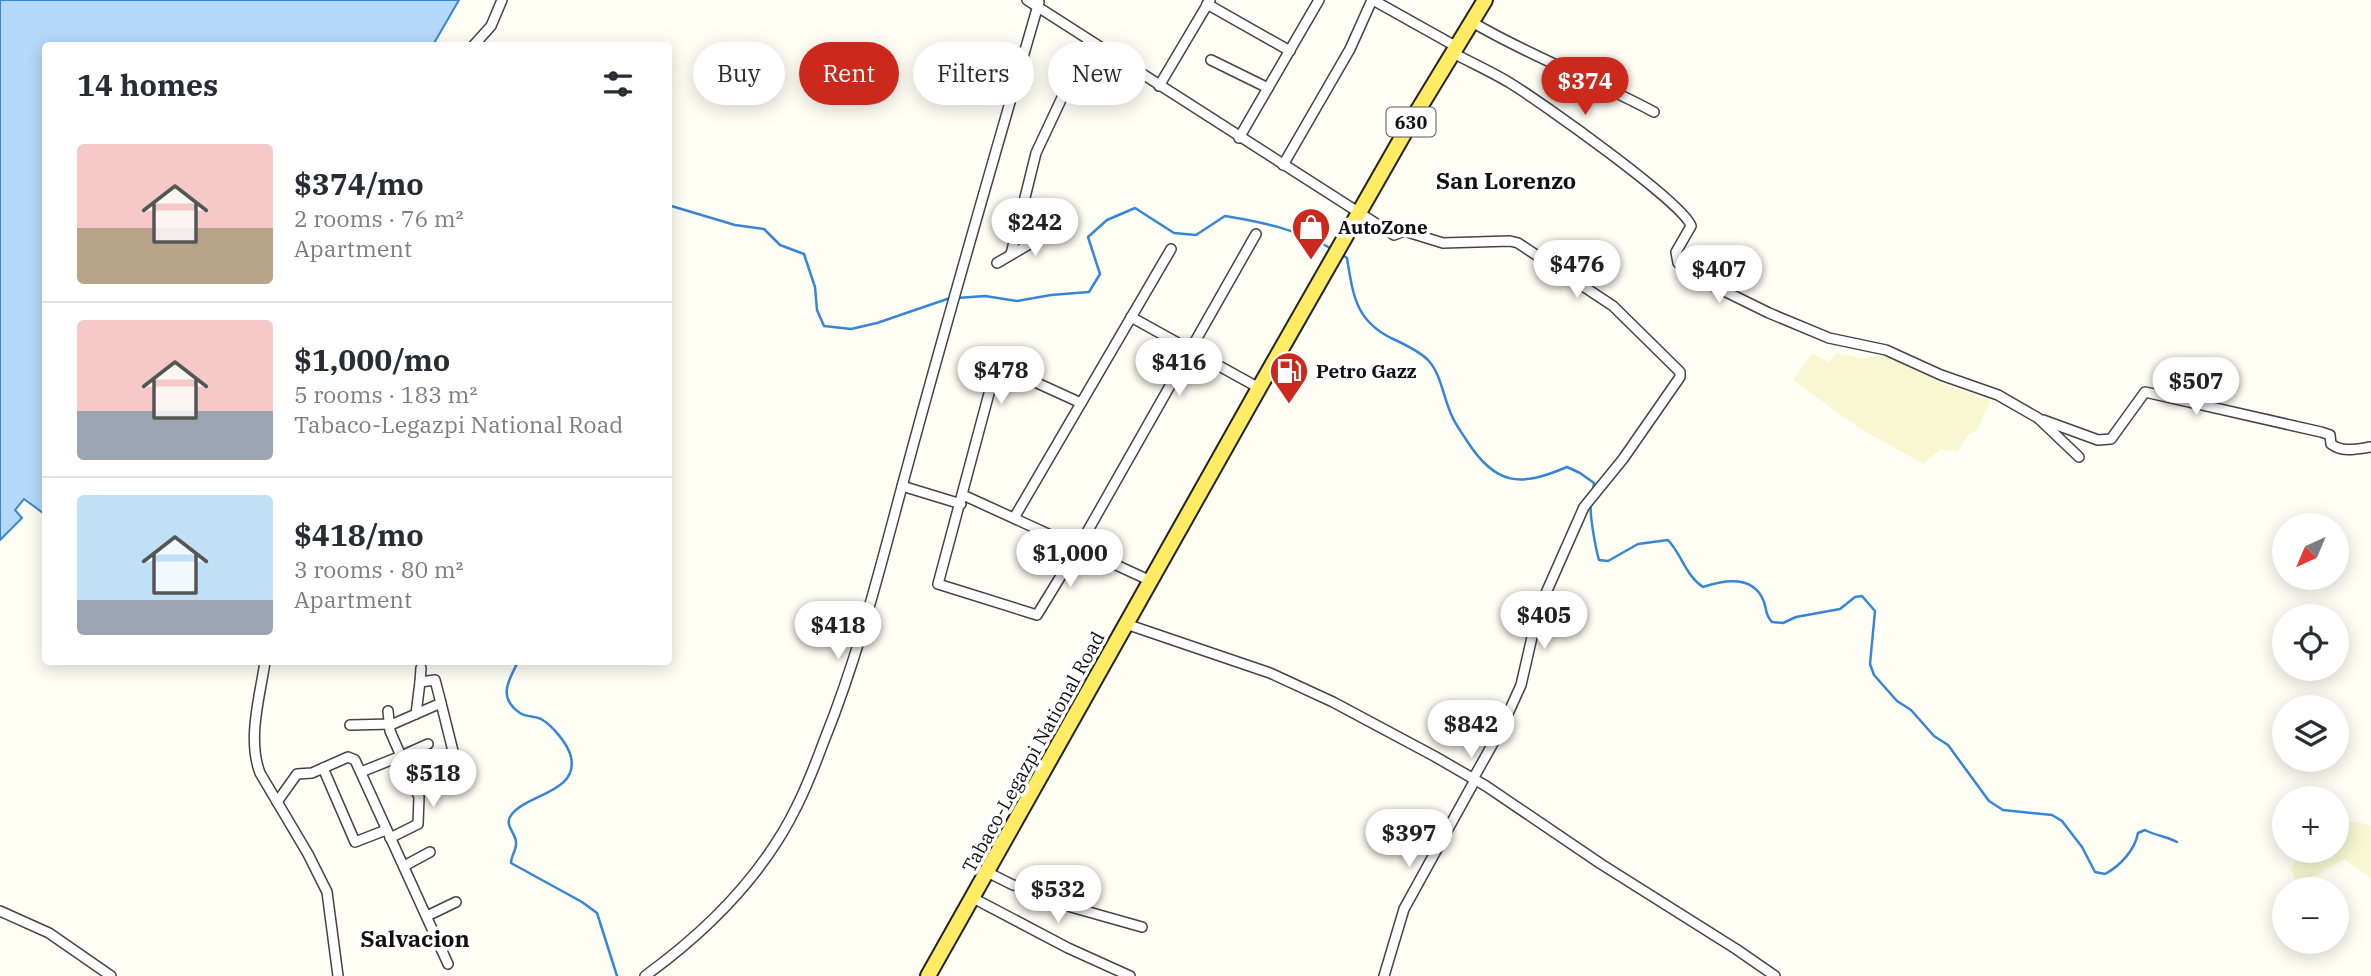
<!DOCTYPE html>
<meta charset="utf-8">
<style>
body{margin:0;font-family:"IBM Plex Serif",serif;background:#f2f2f3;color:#2b2b33;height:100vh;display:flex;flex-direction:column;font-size:26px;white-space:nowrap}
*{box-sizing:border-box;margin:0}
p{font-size:23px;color:#7c7c81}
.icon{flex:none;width:38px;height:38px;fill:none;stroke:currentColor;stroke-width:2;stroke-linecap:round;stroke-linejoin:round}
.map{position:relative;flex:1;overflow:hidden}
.drawer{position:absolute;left:42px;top:42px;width:630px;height:623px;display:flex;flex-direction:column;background:#fff;border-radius:7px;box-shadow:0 4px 18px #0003}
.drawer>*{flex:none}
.top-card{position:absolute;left:693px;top:42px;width:665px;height:63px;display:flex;gap:14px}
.needle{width:46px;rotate:224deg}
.controls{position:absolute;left:2272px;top:513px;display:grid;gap:14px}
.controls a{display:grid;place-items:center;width:77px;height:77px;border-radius:50%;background:#fff;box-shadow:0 4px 18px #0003;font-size:35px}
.price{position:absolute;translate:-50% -60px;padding:0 16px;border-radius:24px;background:#fff;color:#222;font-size:23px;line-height:46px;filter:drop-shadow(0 2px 4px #0008)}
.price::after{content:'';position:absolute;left:50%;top:42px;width:21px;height:16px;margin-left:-10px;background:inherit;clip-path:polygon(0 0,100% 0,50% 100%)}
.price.selected{background:#cc291d;color:#fff}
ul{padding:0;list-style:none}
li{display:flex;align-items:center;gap:21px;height:175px;padding:0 35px}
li+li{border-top:2px solid #e1e1e2}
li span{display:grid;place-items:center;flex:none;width:196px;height:140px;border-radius:7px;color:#555}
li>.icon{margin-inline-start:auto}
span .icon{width:84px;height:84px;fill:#fffc;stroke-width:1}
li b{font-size:30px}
h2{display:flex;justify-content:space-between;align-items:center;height:84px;padding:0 35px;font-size:30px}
.chip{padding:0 24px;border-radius:32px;background:#fff;box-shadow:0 4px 18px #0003;font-size:24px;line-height:63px}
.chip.selected{background:#cc291d;color:#fff}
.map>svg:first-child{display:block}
.farmland{fill:#f7f8d2}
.water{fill:#b5d9fa;stroke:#3685d7;stroke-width:2}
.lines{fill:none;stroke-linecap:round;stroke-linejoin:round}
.stream{stroke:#3685d7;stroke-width:2.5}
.street-casing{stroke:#444;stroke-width:12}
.primary-casing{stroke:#222;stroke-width:18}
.street{stroke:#fff;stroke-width:9}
.primary{stroke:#ffeb64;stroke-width:14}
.labels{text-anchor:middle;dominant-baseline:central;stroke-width:7;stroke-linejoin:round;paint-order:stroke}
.shield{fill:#fff;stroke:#585858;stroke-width:2}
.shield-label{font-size:18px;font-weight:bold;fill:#111}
.poi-label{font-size:19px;font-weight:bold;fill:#111;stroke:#fff;text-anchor:start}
.street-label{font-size:19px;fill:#111;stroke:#fff}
.quarter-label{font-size:23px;font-weight:bold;fill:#111;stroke:#fff}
</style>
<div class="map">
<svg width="2371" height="976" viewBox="0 0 2371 976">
<rect width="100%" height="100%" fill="#fffef4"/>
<g class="farmland">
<path d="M1812,353L1828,362L1837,353L1864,359L1879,355L1910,364L1938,382L1991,401L1977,430L1968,435L1958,452L1941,449L1923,464L1859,428L1793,380Z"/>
<path d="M2336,821L2358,822L2371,826V878L2344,859L2317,875L2296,881L2291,871L2299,851L2336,850Z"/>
</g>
<path class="water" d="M0,0H459L433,45L46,46L45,512L43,513L24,499L15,510L22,518L0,540Z"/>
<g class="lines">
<g class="stream">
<path d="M668,205L735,225L764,229L780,245L804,254L815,287L817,310L824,326L851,329L877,323L950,298"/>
<path d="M1341,254L1347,258C1353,294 1355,320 1391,338C1402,343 1419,351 1428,360C1441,374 1443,396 1451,414C1455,424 1462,433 1467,441C1496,486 1520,487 1567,467L1580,473L1594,483L1593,491"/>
<path d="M957,298L985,296L1017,301L1051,295L1089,292L1100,274L1088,237L1107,220L1135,208L1174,233L1196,235L1225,216C1262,222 1299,230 1332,249"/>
<path d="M1591,504C1589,513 1596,550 1599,560L1608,561L1638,544L1668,540C1682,555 1686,576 1703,587C1724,580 1754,575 1764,602C1767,610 1765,615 1772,622L1783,623L1796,617L1840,609L1855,597L1862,596L1875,611L1870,664L1874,675L1897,701L1911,710L1934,736L1948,745L1989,801L2003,810L2052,815L2062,821L2082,847L2095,872L2105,874C2120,866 2135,850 2138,833L2145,830C2156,836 2166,836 2177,842"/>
<path d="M518,662C509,679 497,698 520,713C526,717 534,716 541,719C552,725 568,744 571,757C579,794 523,794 510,817C505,826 516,834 516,842C517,849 511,856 511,863L582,902L597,913L617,976"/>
</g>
<g class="street-casing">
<g id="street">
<path d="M1027,0L1394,235L1404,231L1443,243L1510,241L1518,243L1613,306L1680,372V377L1623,459L1584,507L1538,611L1521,685L1501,729L1473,779"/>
<path d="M1373,0L1457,47"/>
<path d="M1207,4L1290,51"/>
<path d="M1472,22C1531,57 1595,80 1654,112"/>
<path d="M473,46L491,26L502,0"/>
<path d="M1453,53C1472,63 1492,72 1510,83C1538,100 1684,203 1691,226L1676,252L1678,263L1712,285L1769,313L1829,338L1886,350L1941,375L1998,395L2038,418L2079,457"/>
<path d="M1211,60L1268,88"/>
<path d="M1159,86L1210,0"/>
<path d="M1239,138L1319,0"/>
<path d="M1283,165L1350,49L1372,0"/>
<path d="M1011,254L1036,153L1089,40"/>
<path d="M997,263L1057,228"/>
<path d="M1131,317L1259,388"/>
<path d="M1081,403L1002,367L995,371L938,584L1037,615L1078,548L1256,234"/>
<path d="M2043,420L2098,440L2111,439L2145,392L2321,432L2330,435L2331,444C2343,453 2357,449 2371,447"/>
<path d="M902,486L961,504"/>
<path d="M963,495L1151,581"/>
<path d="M1014,518L1171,249"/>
<path d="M1126,624L1270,673L1333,702L1434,756L1486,786L1601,864L1736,949L1775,976"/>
<path d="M265,662C260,696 247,739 260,773L308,854L327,892L338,976"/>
<path d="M420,682L421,668"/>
<path d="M416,714L420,682L435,680L441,703"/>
<path d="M350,725L393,724L441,703L456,763L430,775"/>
<path d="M323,768L355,842L386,830"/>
<path d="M361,772L401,756L390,731L388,711"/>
<path d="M277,802L297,774L312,773L348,757L355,760L448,964"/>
<path d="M390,838L418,824L419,797L401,756L428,744"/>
<path d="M404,866L430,852"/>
<path d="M987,872L1013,885L1020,886L1071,907L1142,927"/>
<path d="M973,898L1068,948L1130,976"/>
<path d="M0,911L49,933L111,976"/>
<path d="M427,916L456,902"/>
<path d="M645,976C696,939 742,896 776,843C797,811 811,776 824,741C860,652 882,560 907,468C949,312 994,157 1039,2"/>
<path d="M1384,976L1404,909L1475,780"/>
</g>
</g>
<g class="primary-casing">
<path id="primary" d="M928,976L1259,388L1409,125L1485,0"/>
</g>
<use href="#street" class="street"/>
<use href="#primary" class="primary"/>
</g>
<defs>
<g id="shop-pin" transform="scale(2.0125)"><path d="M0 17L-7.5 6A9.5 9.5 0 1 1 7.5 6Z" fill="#cc291d" stroke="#fff"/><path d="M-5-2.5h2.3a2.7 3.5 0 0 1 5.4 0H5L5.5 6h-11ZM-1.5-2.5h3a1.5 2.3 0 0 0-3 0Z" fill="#fff"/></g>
<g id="fuel-pin" transform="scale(2.0125)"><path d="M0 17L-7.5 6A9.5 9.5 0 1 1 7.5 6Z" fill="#cc291d" stroke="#fff"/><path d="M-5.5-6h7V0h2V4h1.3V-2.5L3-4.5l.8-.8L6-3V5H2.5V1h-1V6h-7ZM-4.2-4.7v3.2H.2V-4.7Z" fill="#fff"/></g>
</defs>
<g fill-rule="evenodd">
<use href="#shop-pin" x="1311" y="227"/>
<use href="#fuel-pin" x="1289" y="371"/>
</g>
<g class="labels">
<rect class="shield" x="1386.5" y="107.5" width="49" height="29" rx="5"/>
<g class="shield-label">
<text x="1411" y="122">630</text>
</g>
<g class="poi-label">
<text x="1338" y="227">AutoZone</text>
<text x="1316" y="371">Petro Gazz</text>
</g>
<g class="street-label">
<text transform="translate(1033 752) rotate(-61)">Tabaco-Legazpi National Road</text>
</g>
<g class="quarter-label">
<text x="1506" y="180">San Lorenzo</text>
<text x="415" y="938">Salvacion</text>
</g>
</g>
</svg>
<div class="controls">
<a><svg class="needle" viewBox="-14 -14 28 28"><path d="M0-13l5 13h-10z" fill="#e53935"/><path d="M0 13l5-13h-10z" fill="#7c7c81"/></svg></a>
<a><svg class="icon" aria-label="locate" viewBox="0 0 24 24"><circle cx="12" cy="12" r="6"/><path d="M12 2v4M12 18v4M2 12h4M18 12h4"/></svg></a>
<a><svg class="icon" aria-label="layers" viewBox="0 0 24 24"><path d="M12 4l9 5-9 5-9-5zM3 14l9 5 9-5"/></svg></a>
<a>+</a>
<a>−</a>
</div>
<b class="price selected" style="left:1585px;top:117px">$374</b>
<b class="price" style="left:1035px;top:258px">$242</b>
<b class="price" style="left:1577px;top:300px">$476</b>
<b class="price" style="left:1719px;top:305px">$407</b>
<b class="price" style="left:1179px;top:398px">$416</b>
<b class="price" style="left:1001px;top:406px">$478</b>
<b class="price" style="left:2196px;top:417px">$507</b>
<b class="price" style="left:1070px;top:589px">$1,000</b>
<b class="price" style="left:1544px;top:651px">$405</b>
<b class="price" style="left:838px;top:661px">$418</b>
<b class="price" style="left:1471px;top:760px">$842</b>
<b class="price" style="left:433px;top:809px">$518</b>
<b class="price" style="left:1409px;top:869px">$397</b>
<b class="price" style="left:1058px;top:925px">$532</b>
<div class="top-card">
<a class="chip">Buy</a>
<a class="chip selected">Rent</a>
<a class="chip">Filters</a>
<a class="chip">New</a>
</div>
<section class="drawer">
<h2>14 homes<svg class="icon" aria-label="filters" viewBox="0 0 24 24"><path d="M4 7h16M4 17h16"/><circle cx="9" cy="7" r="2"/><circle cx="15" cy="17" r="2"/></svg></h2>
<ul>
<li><span style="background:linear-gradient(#f6c9c9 60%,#b9a48a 0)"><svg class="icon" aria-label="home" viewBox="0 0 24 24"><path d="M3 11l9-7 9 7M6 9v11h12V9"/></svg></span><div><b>$374/mo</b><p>2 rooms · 76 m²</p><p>Apartment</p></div></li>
<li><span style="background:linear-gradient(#f6c9c9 65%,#9aa5b1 0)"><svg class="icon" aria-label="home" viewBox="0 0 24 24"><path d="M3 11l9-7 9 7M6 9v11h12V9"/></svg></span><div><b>$1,000/mo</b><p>5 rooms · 183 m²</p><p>Tabaco-Legazpi National Road</p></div></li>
<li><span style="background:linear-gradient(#bfe0f5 75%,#9aa5b1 0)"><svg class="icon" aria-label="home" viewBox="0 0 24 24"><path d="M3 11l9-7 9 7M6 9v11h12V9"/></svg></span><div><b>$418/mo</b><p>3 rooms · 80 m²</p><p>Apartment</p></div></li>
</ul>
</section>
</div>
